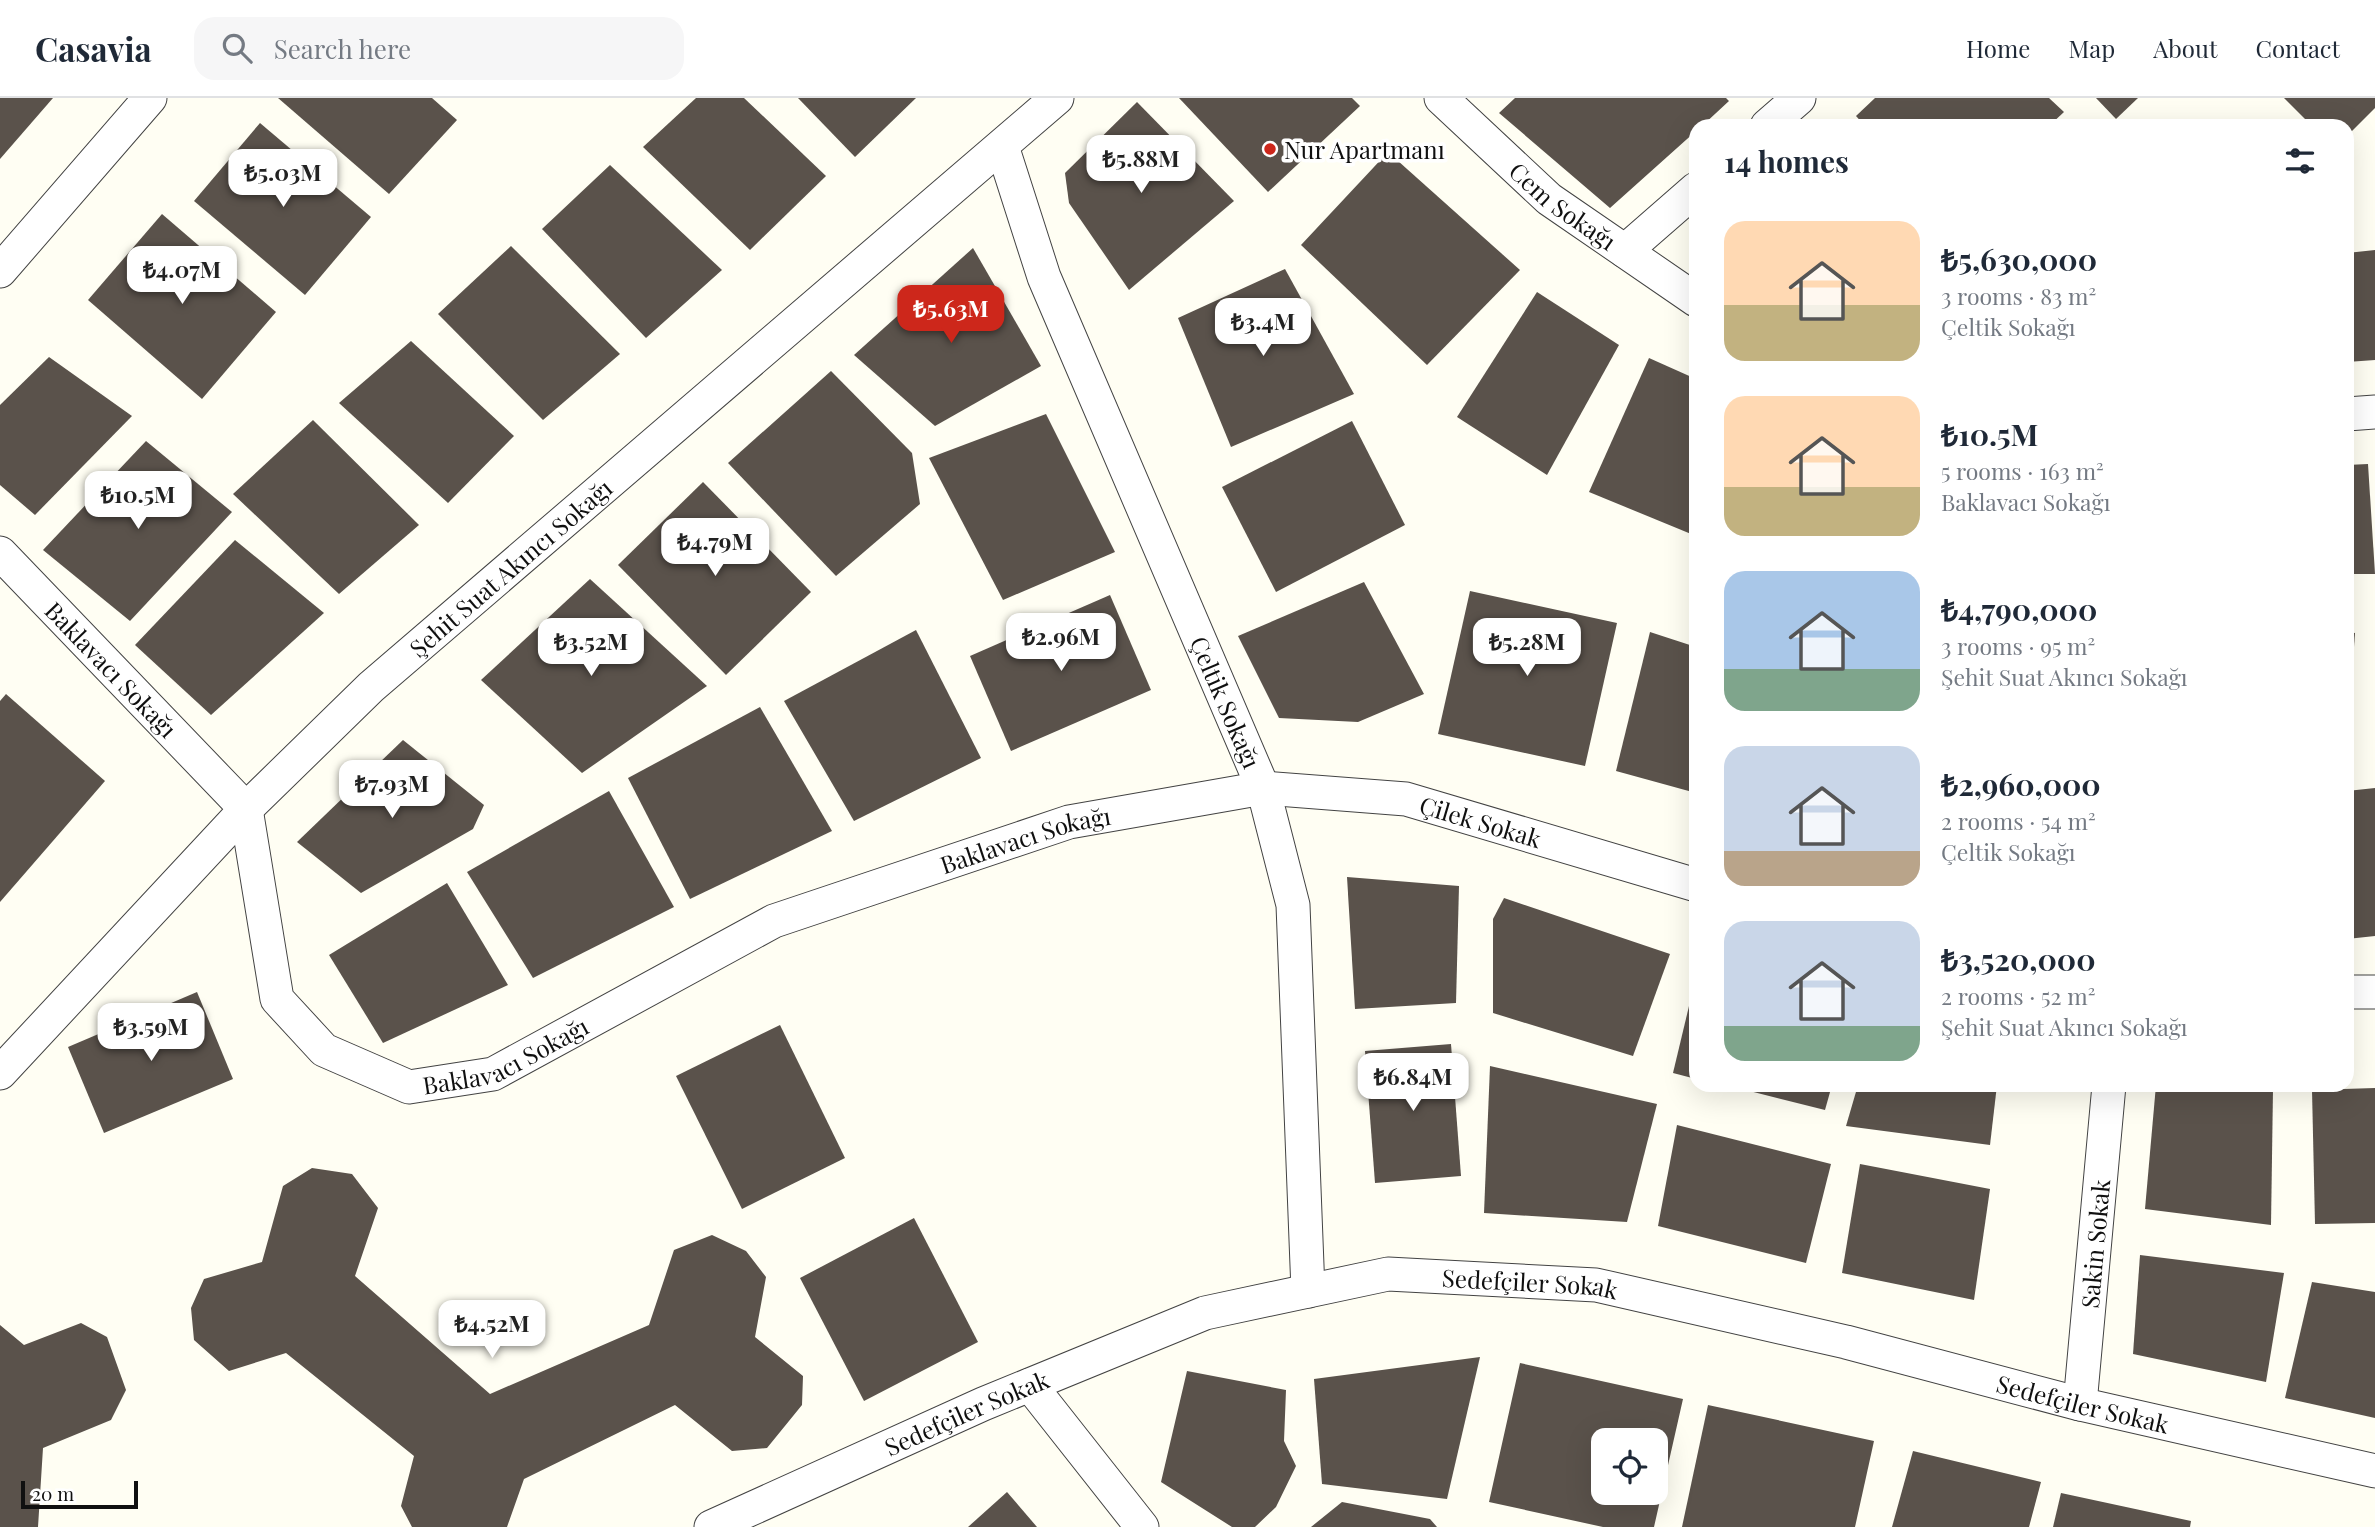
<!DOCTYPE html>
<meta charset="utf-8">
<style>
body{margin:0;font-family:"Playfair Display",serif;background:#f6f6f7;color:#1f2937;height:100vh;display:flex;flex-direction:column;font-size:26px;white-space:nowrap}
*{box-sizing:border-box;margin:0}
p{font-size:23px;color:#747a83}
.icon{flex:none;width:38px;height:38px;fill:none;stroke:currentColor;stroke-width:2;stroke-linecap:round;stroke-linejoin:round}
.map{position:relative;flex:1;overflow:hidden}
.details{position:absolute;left:1689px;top:21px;width:665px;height:973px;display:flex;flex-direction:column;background:#fff;border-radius:21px;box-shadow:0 7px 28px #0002}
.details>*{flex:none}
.buttons{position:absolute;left:1591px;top:1330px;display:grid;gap:14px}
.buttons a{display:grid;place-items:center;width:77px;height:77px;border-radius:14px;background:#fff;box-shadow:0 7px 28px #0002;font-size:35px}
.scale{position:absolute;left:21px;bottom:18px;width:117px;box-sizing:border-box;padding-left:7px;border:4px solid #101010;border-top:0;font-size:19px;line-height:24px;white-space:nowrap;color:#101010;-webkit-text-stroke:5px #fff;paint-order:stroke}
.price{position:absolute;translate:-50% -60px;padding:0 16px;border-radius:14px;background:#fff;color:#222;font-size:23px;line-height:46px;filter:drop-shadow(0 2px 4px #0008)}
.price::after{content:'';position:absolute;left:50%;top:42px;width:21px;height:16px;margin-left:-10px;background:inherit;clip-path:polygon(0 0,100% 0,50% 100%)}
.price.active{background:#cd271b;color:#fff}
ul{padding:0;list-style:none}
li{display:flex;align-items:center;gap:21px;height:175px;padding:0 35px}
li span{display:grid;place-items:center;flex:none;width:196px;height:140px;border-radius:21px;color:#555}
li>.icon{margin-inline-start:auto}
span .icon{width:84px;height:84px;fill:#fffc;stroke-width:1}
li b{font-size:30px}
h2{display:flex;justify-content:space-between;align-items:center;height:84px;padding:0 35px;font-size:30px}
header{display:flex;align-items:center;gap:42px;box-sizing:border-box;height:98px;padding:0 35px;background:#fff;border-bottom:2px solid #e0e1e3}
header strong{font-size:33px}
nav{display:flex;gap:38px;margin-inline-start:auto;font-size:24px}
.search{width:490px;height:63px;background:#f6f6f7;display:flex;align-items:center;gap:18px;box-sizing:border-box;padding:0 24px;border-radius:21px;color:#747a83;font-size:26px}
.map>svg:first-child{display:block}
.building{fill:#5a524b;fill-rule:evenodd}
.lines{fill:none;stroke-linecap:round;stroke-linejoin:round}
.street-casing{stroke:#434343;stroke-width:35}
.street{stroke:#fff;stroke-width:33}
.poi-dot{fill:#cd271b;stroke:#fff;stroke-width:2.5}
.labels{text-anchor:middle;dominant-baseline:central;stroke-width:7;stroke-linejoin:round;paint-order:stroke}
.poi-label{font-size:24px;fill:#101010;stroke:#fff;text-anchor:start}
.street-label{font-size:24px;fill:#101010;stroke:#fff}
</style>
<header>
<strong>Casavia</strong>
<div class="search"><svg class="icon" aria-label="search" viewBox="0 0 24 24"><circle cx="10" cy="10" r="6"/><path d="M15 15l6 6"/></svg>Search here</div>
<nav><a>Home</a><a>Map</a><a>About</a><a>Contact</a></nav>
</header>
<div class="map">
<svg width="2375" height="1429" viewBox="0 0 2375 1429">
<rect width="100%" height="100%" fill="#fffef3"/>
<g class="building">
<path d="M0,0H53L0,61Z"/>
<path d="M278,0H432L457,22L389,96Z"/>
<path d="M696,0H744L826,78L750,152L643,49Z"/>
<path d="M798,0H916L855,59Z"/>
<path d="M1179,0H1352L1360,8L1268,94Z"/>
<path d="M1515,0H1726L1729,3L1702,28H1696V33L1610,110L1499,15Z"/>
<path d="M1875,0H2049L2064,14L2049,28H1865L1856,18Z"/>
<path d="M2096,0H2138L2116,21Z"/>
<path d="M2284,0H2375V10L2347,38V28H2312Z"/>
<path d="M1137,4L1234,103L1129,192L1069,105L1065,75Z"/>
<path d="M260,25L371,119L305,197L194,103Z"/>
<path d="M1388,54L1520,172L1427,267L1301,147Z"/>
<path d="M610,67L722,172L646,240L542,131Z"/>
<path d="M162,116L276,214L202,301L88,202Z"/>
<path d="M511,148L620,256L543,322L438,216Z"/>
<path d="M973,150L1041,268L935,328L854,257Z"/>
<path d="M2375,152V262L2347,264V155Z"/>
<path d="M1285,171L1354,296L1231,349L1178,220Z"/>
<path d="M1537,194L1619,247L1547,377L1457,319Z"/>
<path d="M411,243L514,338L448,405L339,305Z"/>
<path d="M49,259L132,318L35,417L0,387V307Z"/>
<path d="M1649,260L1696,281V438L1589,394Z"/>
<path d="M831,273L912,355L920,406L836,478L728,365Z"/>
<path d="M1046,316L1115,454L1003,502L929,360Z"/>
<path d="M313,322L419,427L339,496L233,396Z"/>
<path d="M1352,323L1405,427L1276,494L1222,389Z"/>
<path d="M146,343L232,414L130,523L43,452Z"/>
<path d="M2368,366L2375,476H2347V367Z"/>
<path d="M703,384L811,494L726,577L618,467Z"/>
<path d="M235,442L324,515L211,617L135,547Z"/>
<path d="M590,481L707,588L582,675L481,582Z"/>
<path d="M1364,484L1424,596L1358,624L1279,620L1238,538Z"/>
<path d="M1470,493L1617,525L1585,668L1438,636Z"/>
<path d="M1110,497L1151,592L1011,653L970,558Z"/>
<path d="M916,532L981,660L854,723L784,603Z"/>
<path d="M1650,534L1696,549V695L1616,673Z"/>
<path d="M2347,534L2355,535L2349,618H2347Z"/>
<path d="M6,596L105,683L0,804V603Z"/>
<path d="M760,609L832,733L690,801L628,680Z"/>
<path d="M403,642L484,707L473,731L361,795L297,744Z"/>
<path d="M2375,690V838L2347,841V693Z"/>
<path d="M609,693L674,809L533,880L467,774Z"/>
<path d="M1347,779L1459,788L1456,905L1355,911Z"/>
<path d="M447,785L508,887L383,945L329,857Z"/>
<path d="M1504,800L1670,856L1633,958L1493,915V821Z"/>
<path d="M1695,883H1696V981L1673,975Z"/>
<path d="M197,894L233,981L104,1035L68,949Z"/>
<path d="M780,927L845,1060L742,1111L676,978Z"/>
<path d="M1451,946L1461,1078L1375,1085L1365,953Z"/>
<path d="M1490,968L1657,1006L1627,1124L1484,1115Z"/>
<path d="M1726,987H1832L1825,1012Z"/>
<path d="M1858,987H1997L1990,1047L1846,1028Z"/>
<path d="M2156,987H2210L2273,991L2271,1127L2145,1111Z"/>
<path d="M2375,990V1125L2315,1126L2312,992Z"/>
<path d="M1677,1027L1831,1066L1806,1165L1658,1128Z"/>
<path d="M1860,1066L1990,1091L1974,1202L1842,1175Z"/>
<path d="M312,1070L352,1076L378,1110L355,1178L490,1296L649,1227L674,1152L712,1137L746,1153L766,1179L755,1239L803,1278L802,1307L767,1350L732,1353L675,1307L524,1381L507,1429H412L401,1408L414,1358L286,1255L229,1273L194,1242L191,1210L204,1181L262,1164L283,1088Z"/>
<path d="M914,1120L978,1244L864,1303L800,1180Z"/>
<path d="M2140,1157L2284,1175L2266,1284L2133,1256Z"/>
<path d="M2312,1184L2375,1194V1320L2285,1300Z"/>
<path d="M81,1225L107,1239L126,1292L111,1322L43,1350L38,1429H0V1227L24,1247Z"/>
<path d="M1480,1259L1447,1401L1322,1386L1314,1281Z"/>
<path d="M1520,1265L1683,1301L1654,1429H1603L1489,1404ZM1603,1342H1656V1395H1603Z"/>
<path d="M1187,1273L1286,1292L1284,1343L1296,1368L1276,1409L1255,1429H1232L1161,1384Z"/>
<path d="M1708,1307L1874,1343L1855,1429H1682Z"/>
<path d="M1913,1353L2041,1384L2029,1429H1892Z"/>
<path d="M1007,1394L1037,1429H968Z"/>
<path d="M2061,1395L2191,1423L2190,1429H2053Z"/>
<path d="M1342,1404L1430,1421L1437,1429H1311Z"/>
</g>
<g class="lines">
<g class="street-casing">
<g id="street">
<path id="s1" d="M1441,0L1549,101L1696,202"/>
<path d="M1767,28L1799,0"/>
<path id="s2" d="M1002,48L1044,179L1263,690L1293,807L1308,1193"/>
<path d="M1625,153L1696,91"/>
<path d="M0,173L150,0"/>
<path d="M2347,316L2375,314"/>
<path id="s3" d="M0,455L246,711L277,901L324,952L409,989L493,976L774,823L1069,724L1263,690L1406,701L1696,787"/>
<path d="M2347,894H2375"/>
<path id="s4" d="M0,975L246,711L371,589L1057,0"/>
<path d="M1030,1287L1142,1429"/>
<path id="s5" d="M2080,1306L2109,987"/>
<path id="s6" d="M711,1429L983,1306L1205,1215L1388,1176L1596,1187L1846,1244L2080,1306L2375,1373"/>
</g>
</g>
<use href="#street" class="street"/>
</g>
<circle class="poi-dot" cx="1270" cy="51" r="7"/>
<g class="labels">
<g class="poi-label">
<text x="1284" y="51">Nur Apartmanı</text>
</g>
<g class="street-label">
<text stroke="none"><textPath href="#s1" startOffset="163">Cem Sokağı</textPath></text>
<text stroke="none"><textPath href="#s4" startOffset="719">Şehit Suat Akıncı Sokağı</textPath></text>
<text stroke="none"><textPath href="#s3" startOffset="161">Baklavacı Sokağı</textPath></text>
<text stroke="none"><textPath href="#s2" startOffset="600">Çeltik Sokağı</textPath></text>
<text stroke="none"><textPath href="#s3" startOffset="1844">Çilek Sokak</textPath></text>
<text stroke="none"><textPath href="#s3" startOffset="1379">Baklavacı Sokağı</textPath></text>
<text stroke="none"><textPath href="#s3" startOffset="812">Baklavacı Sokağı</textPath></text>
<text stroke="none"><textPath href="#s5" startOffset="161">Sakin Sokak</textPath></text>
<text stroke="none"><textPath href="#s6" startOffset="868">Sedefçiler Sokak</textPath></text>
<text stroke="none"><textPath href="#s6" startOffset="1435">Sedefçiler Sokak</textPath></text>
<text stroke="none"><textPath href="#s6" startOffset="280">Sedefçiler Sokak</textPath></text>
</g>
</g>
</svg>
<div class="buttons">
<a><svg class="icon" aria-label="locate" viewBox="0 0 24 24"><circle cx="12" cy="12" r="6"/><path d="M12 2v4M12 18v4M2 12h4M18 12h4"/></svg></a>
</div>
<div class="scale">20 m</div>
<b class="price" style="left:1141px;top:97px">₺5.88M</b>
<b class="price" style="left:283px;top:111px">₺5.03M</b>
<b class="price" style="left:182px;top:208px">₺4.07M</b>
<b class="price active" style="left:951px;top:247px">₺5.63M</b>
<b class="price" style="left:1263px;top:260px">₺3.4M</b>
<b class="price" style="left:138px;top:433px">₺10.5M</b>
<b class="price" style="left:715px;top:480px">₺4.79M</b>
<b class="price" style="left:1061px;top:575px">₺2.96M</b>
<b class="price" style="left:591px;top:580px">₺3.52M</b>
<b class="price" style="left:1527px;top:580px">₺5.28M</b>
<b class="price" style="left:392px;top:722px">₺7.93M</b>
<b class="price" style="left:151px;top:965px">₺3.59M</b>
<b class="price" style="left:1413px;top:1015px">₺6.84M</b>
<b class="price" style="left:492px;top:1262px">₺4.52M</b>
<section class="details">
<h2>14 homes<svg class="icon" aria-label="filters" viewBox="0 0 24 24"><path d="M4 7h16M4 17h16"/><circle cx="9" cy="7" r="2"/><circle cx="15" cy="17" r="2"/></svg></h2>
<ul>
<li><span style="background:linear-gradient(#ffd9b3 60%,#c2b280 0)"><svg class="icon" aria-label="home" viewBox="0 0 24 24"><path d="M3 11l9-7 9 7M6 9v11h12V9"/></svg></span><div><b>₺5,630,000</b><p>3 rooms · 83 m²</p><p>Çeltik Sokağı</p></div></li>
<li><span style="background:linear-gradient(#ffd9b3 65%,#c2b280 0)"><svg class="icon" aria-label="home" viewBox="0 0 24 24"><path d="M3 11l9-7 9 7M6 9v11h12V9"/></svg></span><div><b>₺10.5M</b><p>5 rooms · 163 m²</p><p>Baklavacı Sokağı</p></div></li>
<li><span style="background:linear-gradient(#a9c7e8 70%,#7fa58c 0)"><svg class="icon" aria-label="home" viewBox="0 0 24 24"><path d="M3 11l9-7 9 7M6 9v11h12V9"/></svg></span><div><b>₺4,790,000</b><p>3 rooms · 95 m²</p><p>Şehit Suat Akıncı Sokağı</p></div></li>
<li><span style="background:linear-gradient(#c9d6e8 75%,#b9a48a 0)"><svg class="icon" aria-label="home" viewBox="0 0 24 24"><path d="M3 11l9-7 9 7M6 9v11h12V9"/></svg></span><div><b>₺2,960,000</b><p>2 rooms · 54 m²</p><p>Çeltik Sokağı</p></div></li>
<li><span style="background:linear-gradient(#c9d6e8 75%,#7fa58c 0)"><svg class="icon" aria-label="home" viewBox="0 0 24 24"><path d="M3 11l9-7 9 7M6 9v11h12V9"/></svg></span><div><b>₺3,520,000</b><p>2 rooms · 52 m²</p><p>Şehit Suat Akıncı Sokağı</p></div></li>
</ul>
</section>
</div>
